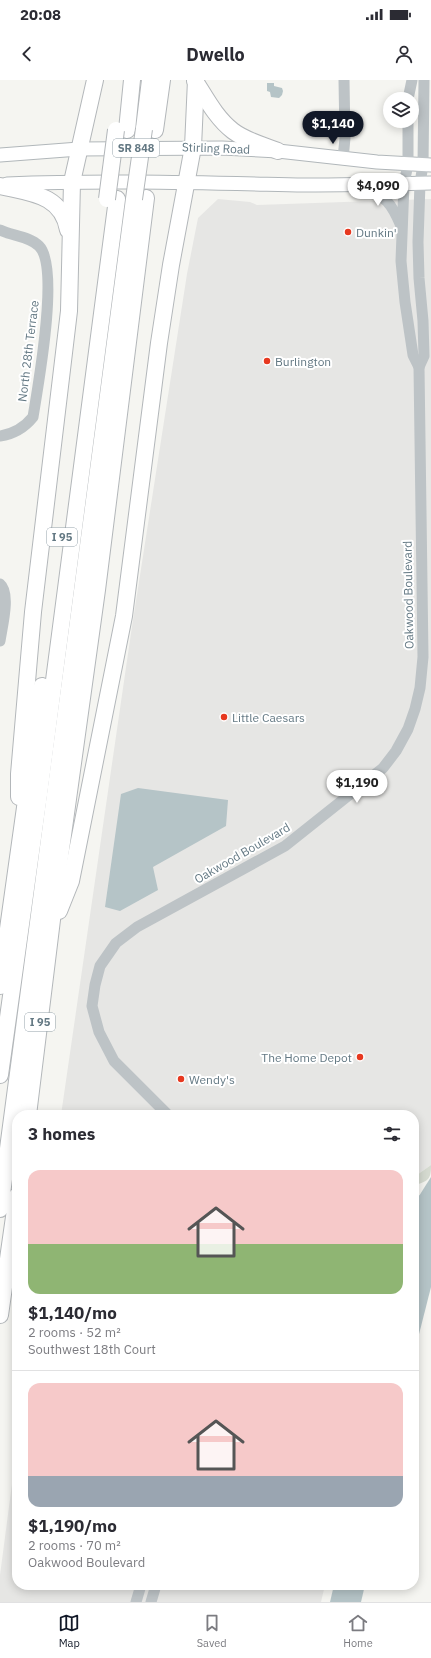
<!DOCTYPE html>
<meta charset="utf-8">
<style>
body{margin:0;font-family:"IBM Plex Sans",sans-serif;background:#f7f7f7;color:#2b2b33;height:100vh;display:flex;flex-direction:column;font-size:15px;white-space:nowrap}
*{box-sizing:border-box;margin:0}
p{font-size:13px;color:#7c7c81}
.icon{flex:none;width:22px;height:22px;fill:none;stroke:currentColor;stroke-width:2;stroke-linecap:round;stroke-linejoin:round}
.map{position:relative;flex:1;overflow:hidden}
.panel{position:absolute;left:12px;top:1030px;width:407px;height:480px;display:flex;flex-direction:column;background:#fff;border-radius:16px;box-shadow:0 2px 10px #0003}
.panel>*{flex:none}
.tools{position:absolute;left:383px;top:12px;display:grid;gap:8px}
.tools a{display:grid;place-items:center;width:36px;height:36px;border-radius:50%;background:#fff;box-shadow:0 2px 10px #0003;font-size:20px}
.price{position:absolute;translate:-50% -34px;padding:0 9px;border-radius:14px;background:#fff;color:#222;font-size:13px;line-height:26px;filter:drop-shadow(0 1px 2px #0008)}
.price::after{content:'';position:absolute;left:50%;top:24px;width:12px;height:9px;margin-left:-6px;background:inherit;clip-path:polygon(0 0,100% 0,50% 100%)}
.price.selected{background:#111827;color:#fff}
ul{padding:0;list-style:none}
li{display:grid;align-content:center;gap:8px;height:212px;padding:0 16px}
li+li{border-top:1px solid #e1e1e2}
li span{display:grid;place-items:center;height:124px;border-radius:12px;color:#555}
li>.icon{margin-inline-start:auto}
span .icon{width:72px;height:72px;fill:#fffc;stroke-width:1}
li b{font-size:17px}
h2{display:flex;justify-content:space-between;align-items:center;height:48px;padding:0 16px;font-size:17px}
.status{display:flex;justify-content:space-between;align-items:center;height:28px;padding:0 20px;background:#fff;direction:ltr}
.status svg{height:11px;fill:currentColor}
header{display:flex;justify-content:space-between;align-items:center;height:52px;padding:0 16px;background:#fff;font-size:18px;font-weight:700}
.tab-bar{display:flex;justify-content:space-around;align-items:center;height:56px;border-top:1px solid #e1e1e2;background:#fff;font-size:11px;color:#7c7c81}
.tab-bar a{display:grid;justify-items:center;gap:2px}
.tab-bar .selected{color:#111827}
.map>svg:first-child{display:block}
.built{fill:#e6e6e4}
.green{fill:#d5dad0}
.water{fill:#b5c4c7}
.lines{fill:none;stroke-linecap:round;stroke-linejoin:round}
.canal{stroke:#b5c4c7;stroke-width:9}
.major-casing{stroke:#b1b7ba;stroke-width:15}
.highway-casing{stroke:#b3b7ba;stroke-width:18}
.minor{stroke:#bdc3c6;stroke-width:11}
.major{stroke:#fff;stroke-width:13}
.highway{stroke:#fff;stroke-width:16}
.highway-bridge-casing{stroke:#b3b7ba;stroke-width:18;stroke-linecap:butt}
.highway-bridge{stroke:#fff;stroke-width:16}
.poi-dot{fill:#e7381f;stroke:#fff;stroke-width:1.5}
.labels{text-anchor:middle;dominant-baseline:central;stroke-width:4;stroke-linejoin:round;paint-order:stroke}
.shield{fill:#fff;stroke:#92a0a8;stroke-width:1}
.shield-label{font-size:11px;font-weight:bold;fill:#637883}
.street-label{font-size:12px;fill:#637883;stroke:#fff}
.poi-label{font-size:12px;fill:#637883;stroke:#fff;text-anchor:start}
</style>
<div class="status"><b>20:08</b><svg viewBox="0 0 49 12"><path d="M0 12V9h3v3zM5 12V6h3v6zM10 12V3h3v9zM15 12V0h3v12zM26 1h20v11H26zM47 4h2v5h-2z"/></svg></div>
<header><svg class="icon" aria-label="back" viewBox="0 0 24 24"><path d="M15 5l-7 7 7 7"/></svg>Dwello<svg class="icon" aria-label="person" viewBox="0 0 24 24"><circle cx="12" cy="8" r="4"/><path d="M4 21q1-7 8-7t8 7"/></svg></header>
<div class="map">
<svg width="431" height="1522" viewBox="0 0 431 1522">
<rect width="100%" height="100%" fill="#f5f5f1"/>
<g class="built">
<path d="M218,119L250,122L257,125L431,119V1085L414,1097V1035H61L131,553L187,194L198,138Z"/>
<path d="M17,1366V1505H325L321,1522H0V1495Z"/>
</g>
<path class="green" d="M431,1085C431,1101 428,1100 414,1106V1097Z"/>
<g class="water">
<path d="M267,3H274V6L282,8L283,11L282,15L279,18L271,17L270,12L267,11Z"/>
<path d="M138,708L228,720L226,746L153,787L158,810L120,831L105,827L121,714Z"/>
<path d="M431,1097V1207L414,1274V1124Z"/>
<path d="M334,1505H365L361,1522H330Z"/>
</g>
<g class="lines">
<path class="canal" d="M414,1120H431"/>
<g class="major-casing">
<g id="major">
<path d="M0,75L79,69L222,68L278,71L377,82L431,85"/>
<path d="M7,104C106,100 205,103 304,105C346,105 389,104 431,103"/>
</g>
</g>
<g class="highway-casing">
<g id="highway">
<path d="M195,1C206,18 216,38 233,51C246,61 263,65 278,71"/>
<path d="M144,49L150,0"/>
<path d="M127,50L132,0"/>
<path d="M155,50L162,0"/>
<path d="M0,106C29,113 62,114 68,150"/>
<path d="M19,717V694L33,532L69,231L72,102L95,0"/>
<path d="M59,831L71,801L124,536L159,263L171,185L193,67L196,0"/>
<path d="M0,906L42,606"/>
<path d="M0,995L39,715L117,119"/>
<path d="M28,1035L58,791L97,510L146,118"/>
<path d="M0,1129L134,119"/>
<path d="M0,1235L17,1116"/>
</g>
</g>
<g class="minor">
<path d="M408,19L412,0"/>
<path d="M343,79L345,58L344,0"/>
<path d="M359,104C385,118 390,119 401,146"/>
<path d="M0,150C12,156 29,156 39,166C60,187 38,306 33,337C25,347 13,354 0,356"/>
<path d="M419,287L424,276L423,241L419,198L418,162L420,103L423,85L424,0"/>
<path d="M0,504C11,513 2,547 0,561"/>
<path d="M168,1035L114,981L99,952L92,926L95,905L100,886L116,863L137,847L285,766L383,688L396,671L408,649L415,629L420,608L423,577L419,287L413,275L405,222L401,181L404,104L408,84V41"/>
<path d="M136,1522L141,1505"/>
<path d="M151,1522L156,1505"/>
</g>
<use href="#major" class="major"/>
<use href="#highway" class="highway"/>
<g class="highway-bridge-casing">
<g id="highway-bridge">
<path d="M107,119L116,50"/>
<path d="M134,119L144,49"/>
</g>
</g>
<use href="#highway-bridge" class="highway-bridge"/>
</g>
<g class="poi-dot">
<circle cx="348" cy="152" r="4"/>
<circle cx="267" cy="281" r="4"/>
<circle cx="224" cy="637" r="4"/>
<circle cx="360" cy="977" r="4"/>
<circle cx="181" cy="999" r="4"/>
</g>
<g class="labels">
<g class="shield">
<rect x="113" y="59" width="46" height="18" rx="3"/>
<rect x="47" y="448" width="30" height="18" rx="3"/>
<rect x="25" y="933" width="30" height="18" rx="3"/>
</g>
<g class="shield-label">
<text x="136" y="68">SR 848</text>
<text x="62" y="457">I 95</text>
<text x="40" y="942">I 95</text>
</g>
<g class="street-label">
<text transform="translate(216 68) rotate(2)">Stirling Road</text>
<text transform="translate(28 271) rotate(-83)">North 28th Terrace</text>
<text transform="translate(408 515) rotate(-91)">Oakwood Boulevard</text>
<text transform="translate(242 773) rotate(-30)">Oakwood Boulevard</text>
</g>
<g class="poi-label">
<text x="356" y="152">Dunkin'</text>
<text x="275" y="281">Burlington</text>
<text x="232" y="637">Little Caesars</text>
<text x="352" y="977" text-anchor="end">The Home Depot</text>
<text x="189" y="999">Wendy's</text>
</g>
</g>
</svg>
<div class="tools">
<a><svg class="icon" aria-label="layers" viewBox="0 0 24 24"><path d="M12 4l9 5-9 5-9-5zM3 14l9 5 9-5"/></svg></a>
</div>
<b class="price selected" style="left:333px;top:65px">$1,140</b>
<b class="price" style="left:378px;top:127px">$4,090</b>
<b class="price" style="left:357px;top:724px">$1,190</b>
<section class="panel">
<h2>3 homes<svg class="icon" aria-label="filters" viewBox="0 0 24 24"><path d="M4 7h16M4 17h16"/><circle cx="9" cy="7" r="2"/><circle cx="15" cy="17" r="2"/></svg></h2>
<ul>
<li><span style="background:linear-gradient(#f6c9c9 60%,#8fb573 0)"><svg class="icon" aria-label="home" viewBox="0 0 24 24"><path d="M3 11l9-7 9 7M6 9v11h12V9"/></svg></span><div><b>$1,140/mo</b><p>2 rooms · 52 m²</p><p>Southwest 18th Court</p></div></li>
<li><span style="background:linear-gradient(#f6c9c9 75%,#9aa5b1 0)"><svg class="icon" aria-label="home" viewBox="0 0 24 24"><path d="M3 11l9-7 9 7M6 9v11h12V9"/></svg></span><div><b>$1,190/mo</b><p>2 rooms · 70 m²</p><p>Oakwood Boulevard</p></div></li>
</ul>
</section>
</div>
<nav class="tab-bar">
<a class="selected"><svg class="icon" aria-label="map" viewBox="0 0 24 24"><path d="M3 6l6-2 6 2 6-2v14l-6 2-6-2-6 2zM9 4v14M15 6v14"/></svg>Map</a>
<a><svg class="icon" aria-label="saved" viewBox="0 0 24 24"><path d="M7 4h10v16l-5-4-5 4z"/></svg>Saved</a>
<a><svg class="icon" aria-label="home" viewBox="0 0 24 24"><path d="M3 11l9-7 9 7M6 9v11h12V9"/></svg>Home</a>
</nav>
